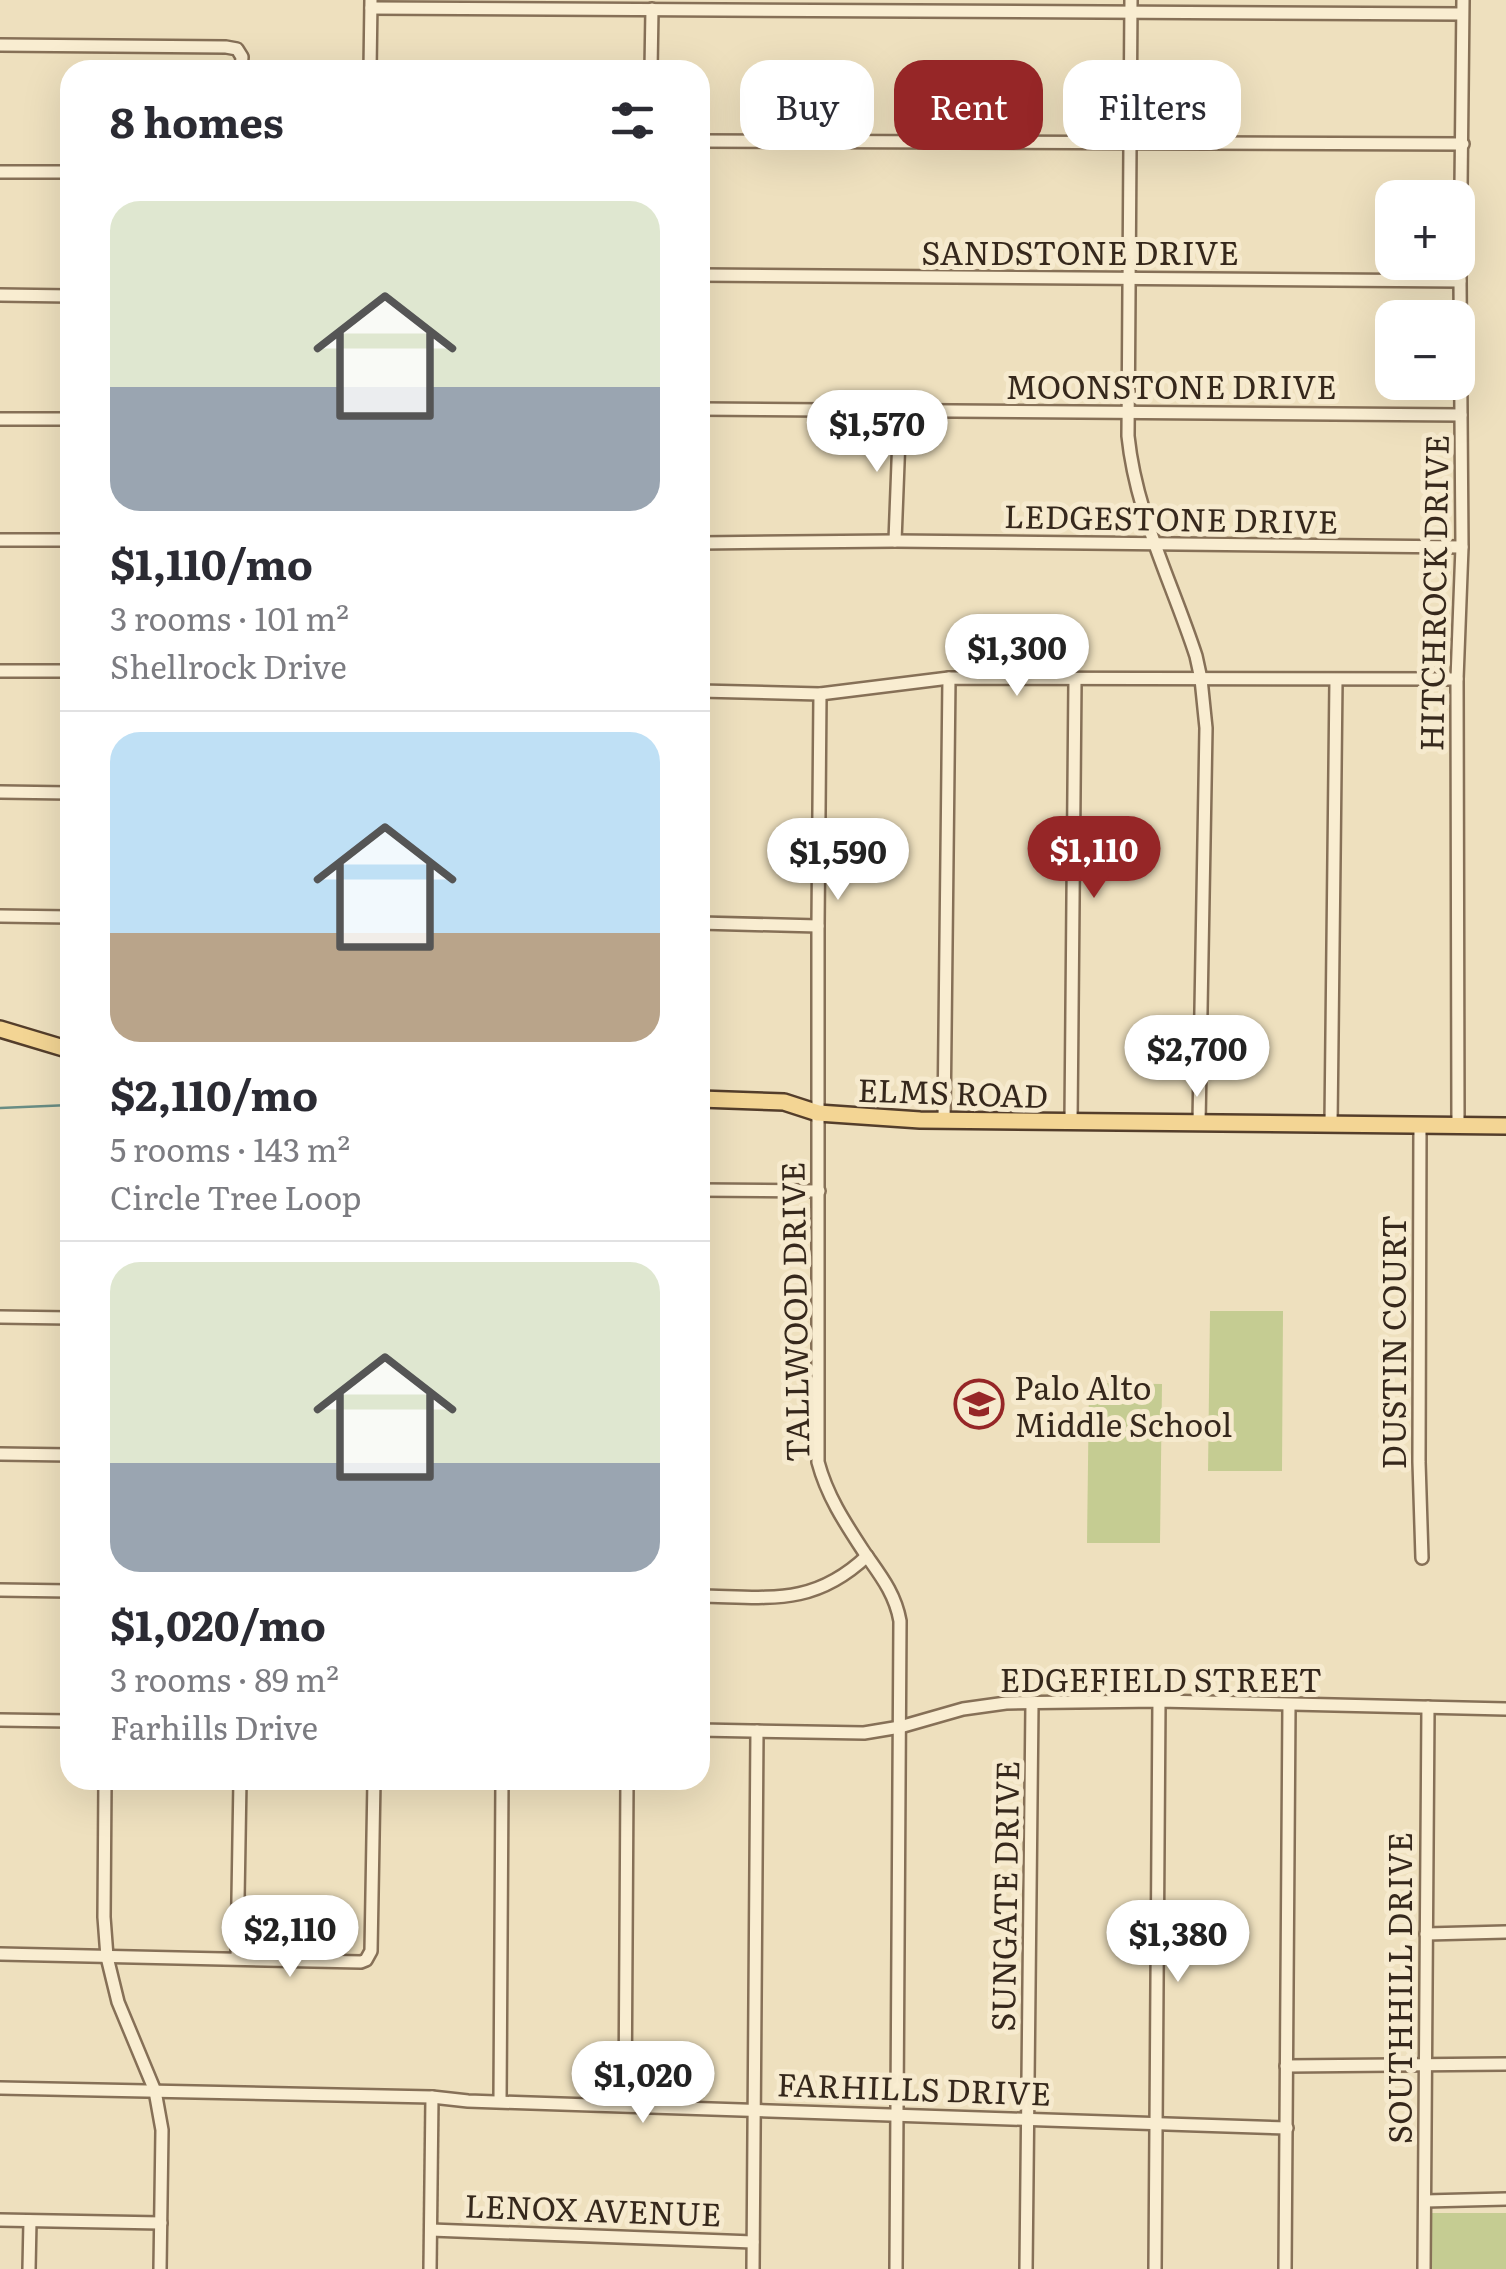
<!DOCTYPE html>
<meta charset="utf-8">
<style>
body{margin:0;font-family:Literata,serif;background:#f2f2f3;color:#2b2b33;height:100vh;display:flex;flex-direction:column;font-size:38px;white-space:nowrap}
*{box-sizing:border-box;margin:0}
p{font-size:32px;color:#7c7c81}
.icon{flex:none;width:55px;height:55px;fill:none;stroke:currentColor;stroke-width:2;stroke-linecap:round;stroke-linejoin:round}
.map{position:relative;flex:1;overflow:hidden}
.sheet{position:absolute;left:60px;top:60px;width:650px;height:1730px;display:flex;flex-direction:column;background:#fff;border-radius:30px;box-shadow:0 10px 40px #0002}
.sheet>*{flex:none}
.top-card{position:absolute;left:740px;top:60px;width:615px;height:90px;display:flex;gap:20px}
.tools{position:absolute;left:1375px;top:180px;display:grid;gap:20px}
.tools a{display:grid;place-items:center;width:100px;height:100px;border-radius:20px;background:#fff;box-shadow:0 10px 40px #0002;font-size:50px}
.price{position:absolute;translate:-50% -85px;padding:0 22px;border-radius:35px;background:#fff;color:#222;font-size:32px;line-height:65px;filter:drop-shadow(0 2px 5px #0008)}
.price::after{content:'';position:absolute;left:50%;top:60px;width:30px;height:22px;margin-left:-15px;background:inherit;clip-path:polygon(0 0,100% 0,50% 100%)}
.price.active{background:#962627;color:#fff}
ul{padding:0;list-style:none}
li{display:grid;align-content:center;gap:20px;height:530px;padding:0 50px}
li+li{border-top:2px solid #e1e1e2}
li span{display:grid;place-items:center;height:310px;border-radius:30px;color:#555}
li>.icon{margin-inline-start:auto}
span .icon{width:180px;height:180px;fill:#fffc;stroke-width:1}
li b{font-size:42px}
h2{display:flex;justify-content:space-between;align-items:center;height:120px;padding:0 50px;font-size:42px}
.pill{padding:0 35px;border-radius:30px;background:#fff;box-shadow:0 10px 40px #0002;font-size:35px;line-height:90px}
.pill.active{background:#962627;color:#fff}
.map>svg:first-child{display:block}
.green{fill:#c5cc92}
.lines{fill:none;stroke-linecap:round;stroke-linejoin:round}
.stream{stroke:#698d84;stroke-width:2.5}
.minor-casing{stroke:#867057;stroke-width:16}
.major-casing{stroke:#543e2b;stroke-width:20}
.minor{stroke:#f9edd1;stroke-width:11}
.major{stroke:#f3d594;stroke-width:15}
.labels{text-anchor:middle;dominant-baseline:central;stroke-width:10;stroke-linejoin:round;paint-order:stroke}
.street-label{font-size:32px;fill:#36281c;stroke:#f6eace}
.poi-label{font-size:32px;fill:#36281c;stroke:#f6eace;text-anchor:start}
</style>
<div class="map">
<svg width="1506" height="2269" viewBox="0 0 1506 2269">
<rect width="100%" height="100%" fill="#eee0be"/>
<g class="green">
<path d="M1210,1311H1283L1282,1471H1208Z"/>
<path d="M1089,1383L1162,1384L1160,1543H1087Z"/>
<path d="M1425,2213H1506V2269H1426Z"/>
</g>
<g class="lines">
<path class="stream" d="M0,1108L70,1105"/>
<g class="minor-casing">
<g id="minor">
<path d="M1131,0L1128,436C1136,514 1172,582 1196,656L1201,679L1206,728L1199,1123"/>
<path d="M371,8L1462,14"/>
<path d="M0,45L226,47L237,49L242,57L241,70"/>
<path d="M370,70L371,0"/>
<path d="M651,70L652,9"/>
<path d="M700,141L1463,144"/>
<path d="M0,172H70"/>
<path d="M700,275L1460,281"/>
<path d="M0,295L70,296"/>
<path d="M700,409L1461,415"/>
<path d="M0,419H70"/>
<path d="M0,540H70"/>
<path d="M895,541L900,411"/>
<path d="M700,543L895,541L1462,547"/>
<path d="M0,671H70"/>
<path d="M700,691L820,694L949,678L1457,679"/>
<path d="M820,694L818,926V1462C827,1496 845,1523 864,1552C880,1575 895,1593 900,1621L896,2269"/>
<path d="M0,792L70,793"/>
<path d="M0,916L70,917"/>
<path d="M700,923L818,926"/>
<path d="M944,1121L949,678"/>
<path d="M1071,1122L1075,680"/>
<path d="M1331,1124L1336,680"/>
<path d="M1420,1125L1419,1462L1422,1558"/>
<path d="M1458,1127L1457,679L1462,547L1460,281L1463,0"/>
<path d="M700,1190L819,1191"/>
<path d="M0,1317L70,1318"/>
<path d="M0,1454L70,1455"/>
<path d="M0,1590L70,1591"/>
<path d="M700,1596C768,1597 813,1607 867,1556"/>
<path d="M0,1720L70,1721"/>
<path d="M700,1730L864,1733L900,1727L963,1709L1006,1703L1159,1701L1506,1709"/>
<path d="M105,1780L104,1917L107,1957L118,2002L155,2091L162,2130L160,2269"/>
<path d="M1426,1934L1506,1932"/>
<path d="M0,1954L361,1962L366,1960L371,1951L374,1780"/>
<path d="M237,1958L240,1780"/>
<path d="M1286,2066L1506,2064"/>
<path d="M0,2088L432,2097L468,2101L1287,2128"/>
<path d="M500,2101L502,1780"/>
<path d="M625,2105L627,1780"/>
<path d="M1425,2201L1506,2199"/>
<path d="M0,2220L161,2223"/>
<path d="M431,2230L753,2242"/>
<path d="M29,2269L30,2221"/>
<path d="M430,2269L432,2097"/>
<path d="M753,2269L757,1731"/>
<path d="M1026,2269L1032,1704"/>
<path d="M1155,2269L1159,1701"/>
<path d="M1285,2269L1289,1705"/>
<path d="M1424,2269L1428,1707"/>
</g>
</g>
<g class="major-casing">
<g id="major">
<path d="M0,1029L70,1050"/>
<path d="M700,1099L784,1102L818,1113L920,1120L1506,1126"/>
</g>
</g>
<use href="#minor" class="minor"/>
<use href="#major" class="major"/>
</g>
<defs>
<g id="school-ring" transform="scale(2.5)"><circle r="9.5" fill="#f6eace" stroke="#962627" stroke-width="1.5"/><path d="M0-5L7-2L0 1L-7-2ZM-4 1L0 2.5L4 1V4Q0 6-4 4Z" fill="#962627"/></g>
</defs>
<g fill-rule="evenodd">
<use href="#school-ring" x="979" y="1404"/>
</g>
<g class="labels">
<g class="street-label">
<text x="1080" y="251">SANDSTONE DRIVE</text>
<text x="1171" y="385">MOONSTONE DRIVE</text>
<text transform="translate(1171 517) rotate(1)">LEDGESTONE DRIVE</text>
<text transform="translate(1432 593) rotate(-89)">HITCHROCK DRIVE</text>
<text transform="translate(953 1091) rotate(2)">ELMS ROAD</text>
<text transform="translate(793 1312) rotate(-91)">TALLWOOD DRIVE</text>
<text transform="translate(1392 1342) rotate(-90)">DUSTIN COURT</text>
<text x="1161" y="1678">EDGEFIELD STREET</text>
<text transform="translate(1003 1896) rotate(-89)">SUNGATE DRIVE</text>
<text transform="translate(1398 1988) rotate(-90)">SOUTHHILL DRIVE</text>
<text transform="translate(914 2087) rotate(2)">FARHILLS DRIVE</text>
<text transform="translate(593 2208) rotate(2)">LENOX AVENUE</text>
</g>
<g class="poi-label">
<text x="1014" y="1386">Palo Alto<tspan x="1014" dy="37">Middle School</tspan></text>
</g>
</g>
</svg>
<div class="tools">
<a>+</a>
<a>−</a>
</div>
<b class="price" style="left:877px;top:475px">$1,570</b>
<b class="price" style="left:1017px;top:699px">$1,300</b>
<b class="price active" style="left:1094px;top:901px">$1,110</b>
<b class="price" style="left:838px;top:903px">$1,590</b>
<b class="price" style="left:1197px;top:1100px">$2,700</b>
<b class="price" style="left:290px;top:1980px">$2,110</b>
<b class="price" style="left:1178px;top:1985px">$1,380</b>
<b class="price" style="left:643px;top:2126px">$1,020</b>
<div class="top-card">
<a class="pill">Buy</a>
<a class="pill active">Rent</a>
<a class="pill">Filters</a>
</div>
<section class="sheet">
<h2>8 homes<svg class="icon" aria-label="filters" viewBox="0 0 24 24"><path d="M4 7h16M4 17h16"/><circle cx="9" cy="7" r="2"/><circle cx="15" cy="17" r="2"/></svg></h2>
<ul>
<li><span style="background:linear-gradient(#dfe7d0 60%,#9aa5b1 0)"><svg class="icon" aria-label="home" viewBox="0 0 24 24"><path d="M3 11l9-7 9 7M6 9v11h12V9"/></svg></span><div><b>$1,110/mo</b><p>3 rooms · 101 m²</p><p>Shellrock Drive</p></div></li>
<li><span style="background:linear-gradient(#bfe0f5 65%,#b9a48a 0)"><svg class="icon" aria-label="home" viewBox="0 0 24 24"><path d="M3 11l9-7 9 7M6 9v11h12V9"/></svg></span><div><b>$2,110/mo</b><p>5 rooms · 143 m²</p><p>Circle Tree Loop</p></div></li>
<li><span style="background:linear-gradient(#dfe7d0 65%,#9aa5b1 0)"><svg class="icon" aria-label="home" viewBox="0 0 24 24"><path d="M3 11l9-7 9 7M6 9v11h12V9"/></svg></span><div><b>$1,020/mo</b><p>3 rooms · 89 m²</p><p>Farhills Drive</p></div></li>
</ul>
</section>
</div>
